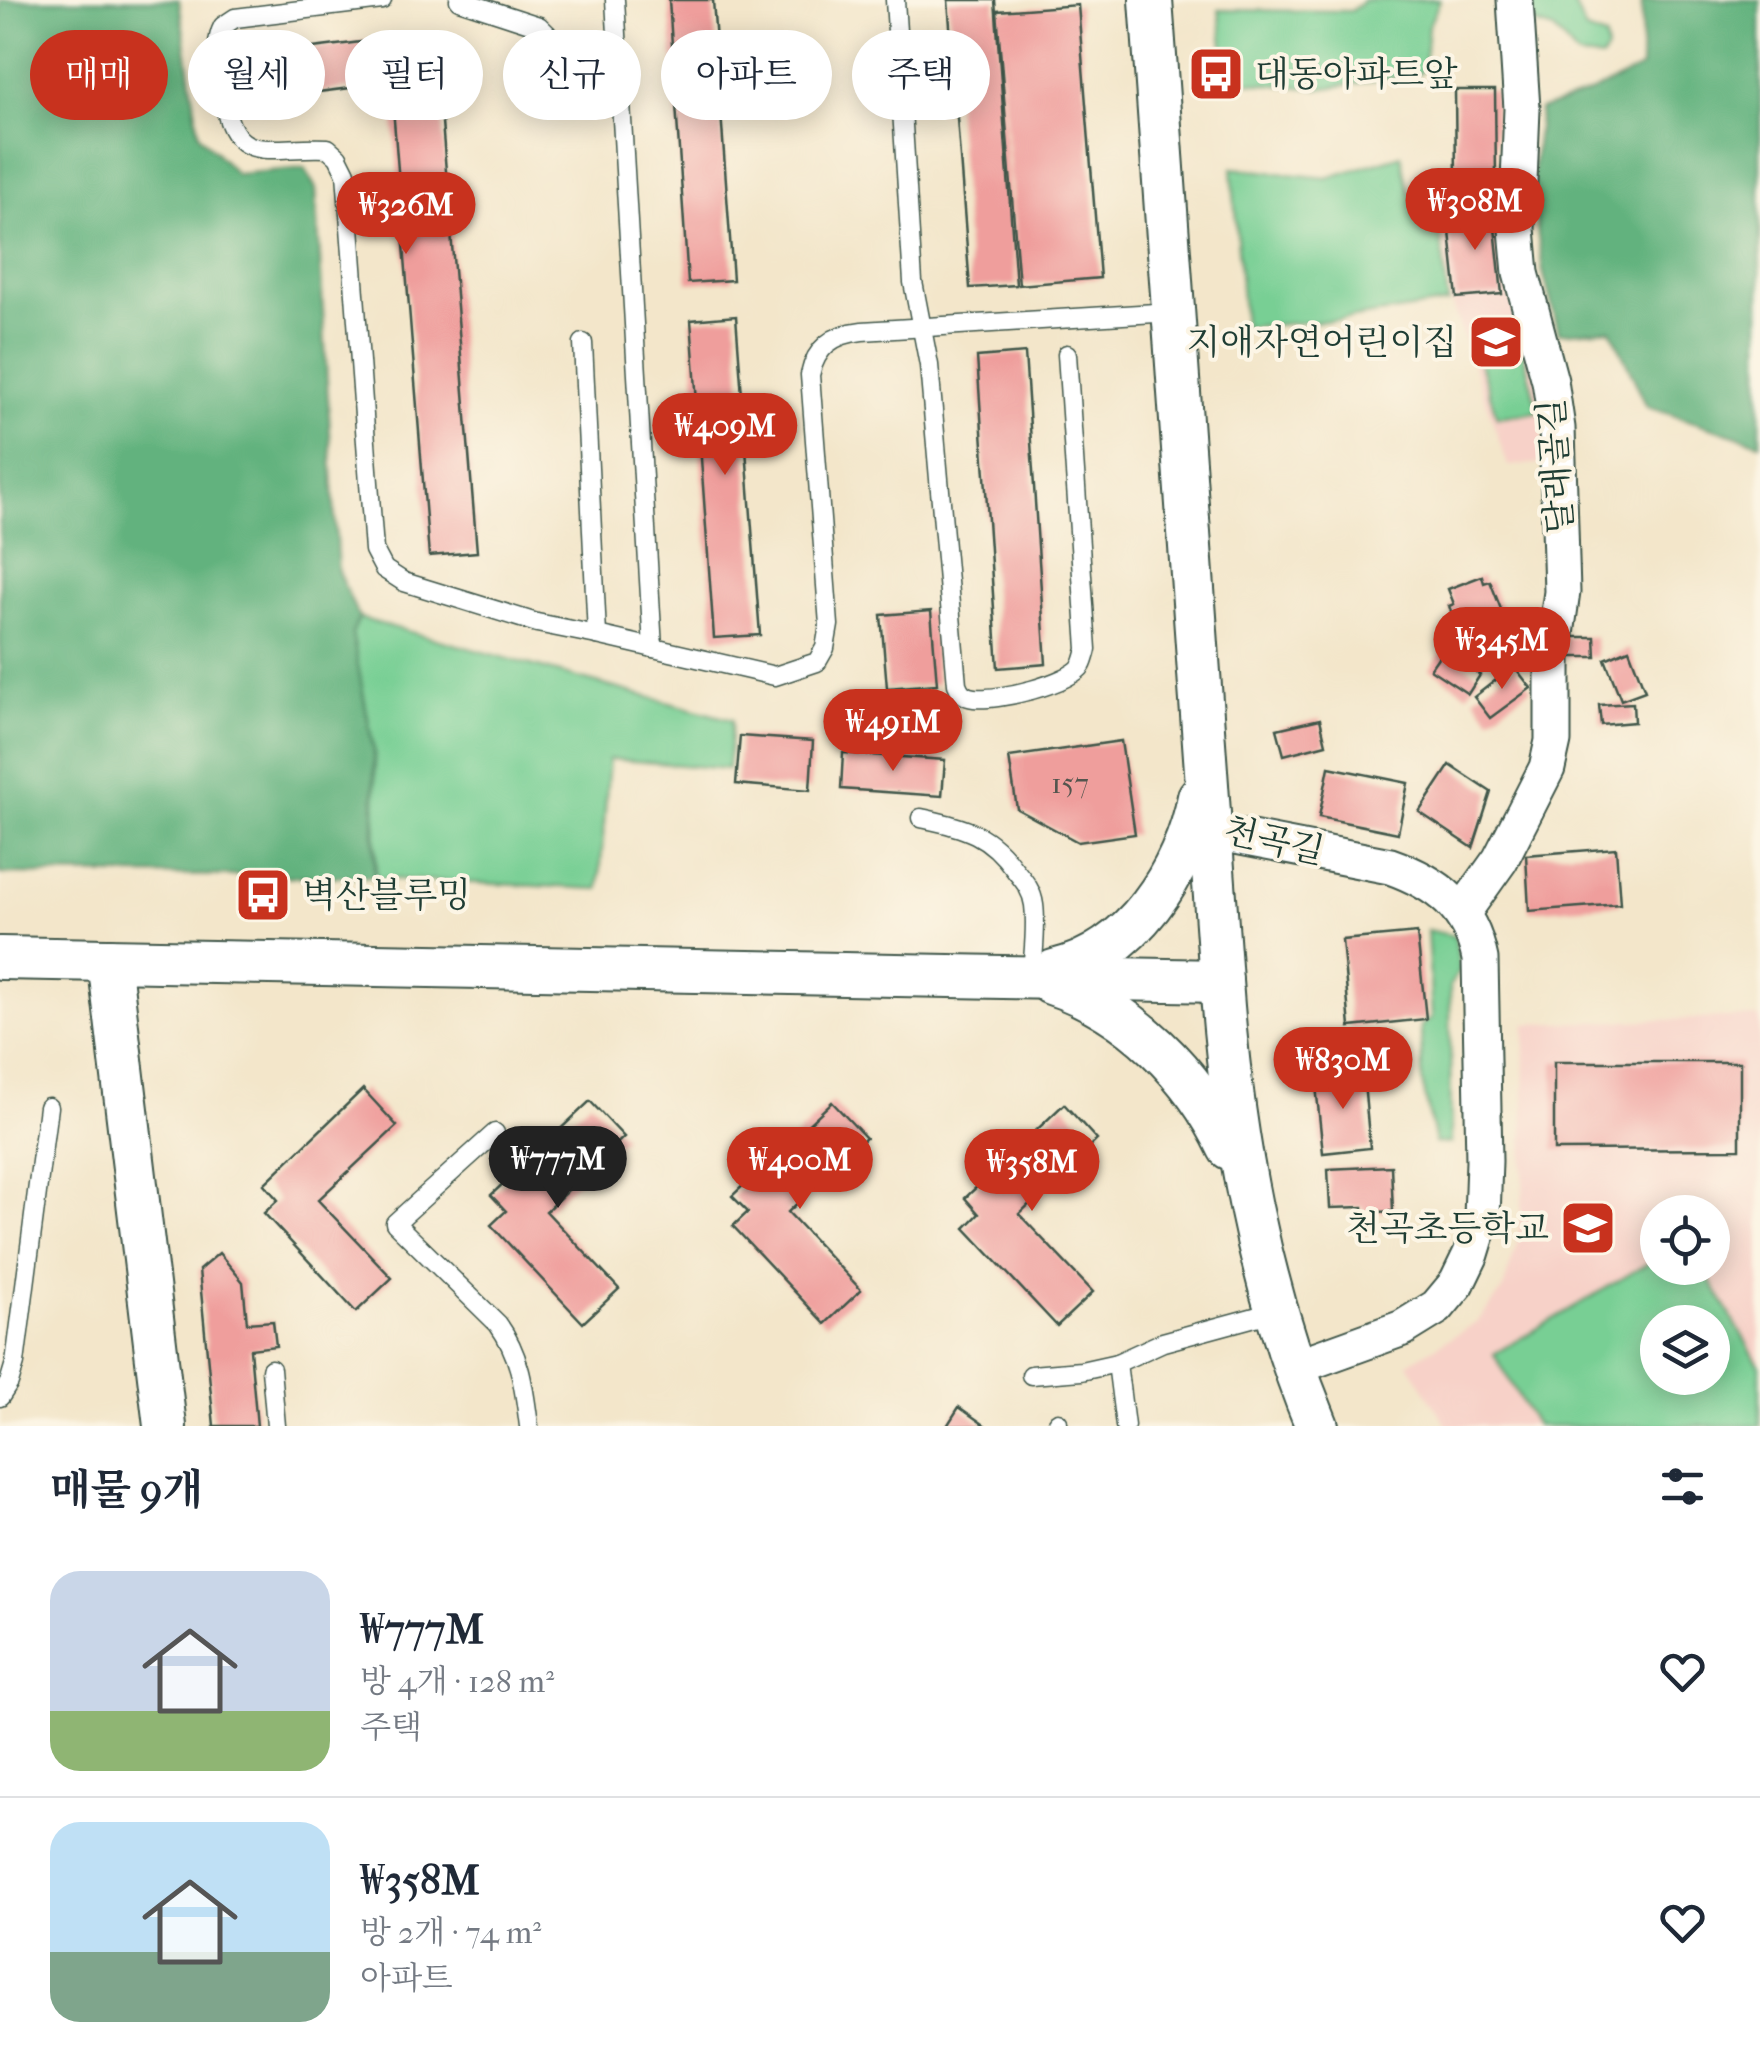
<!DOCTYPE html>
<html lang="ko">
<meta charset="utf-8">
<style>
body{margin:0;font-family:"IM FELL French Canon","Noto Serif KR",serif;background:#f6f6f7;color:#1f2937;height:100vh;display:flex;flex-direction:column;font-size:38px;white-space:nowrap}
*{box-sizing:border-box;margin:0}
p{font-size:32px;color:#747a83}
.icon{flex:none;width:55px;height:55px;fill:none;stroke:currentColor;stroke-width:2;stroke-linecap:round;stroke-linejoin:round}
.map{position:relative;height:1426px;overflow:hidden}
.drawer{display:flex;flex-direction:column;background:#fff;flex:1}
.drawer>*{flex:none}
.top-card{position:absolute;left:30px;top:30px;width:1000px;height:90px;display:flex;gap:20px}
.controls{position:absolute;left:1640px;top:1195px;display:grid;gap:20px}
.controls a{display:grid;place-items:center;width:90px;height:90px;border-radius:50%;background:#fff;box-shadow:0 5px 25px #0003;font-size:50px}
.price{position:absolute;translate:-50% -85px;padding:0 22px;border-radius:35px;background:#c8321e;color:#fff;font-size:32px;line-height:65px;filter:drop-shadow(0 2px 5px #0008)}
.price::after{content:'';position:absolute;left:50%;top:60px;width:30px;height:22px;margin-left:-15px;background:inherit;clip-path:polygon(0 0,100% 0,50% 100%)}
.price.active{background:#222;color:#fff}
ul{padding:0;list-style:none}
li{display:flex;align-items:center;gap:30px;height:250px;padding:0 50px}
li+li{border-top:2px solid #e0e1e3}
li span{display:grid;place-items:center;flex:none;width:280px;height:200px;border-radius:30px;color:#555}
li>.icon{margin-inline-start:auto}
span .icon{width:120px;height:120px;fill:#fffc;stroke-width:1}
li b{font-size:42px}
h2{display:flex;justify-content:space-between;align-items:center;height:120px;padding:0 50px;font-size:42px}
.chip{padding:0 35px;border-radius:45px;background:#fff;box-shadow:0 5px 25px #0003;font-size:35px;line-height:90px}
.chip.active{background:#c8321e;color:#fff}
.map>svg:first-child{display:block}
.built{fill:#f7d1c8;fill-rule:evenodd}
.green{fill:#78cf94;stroke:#4c8664;stroke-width:2.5;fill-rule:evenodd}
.forest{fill:#62b27e;stroke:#407859;stroke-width:2.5}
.building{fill:#ef9e9c}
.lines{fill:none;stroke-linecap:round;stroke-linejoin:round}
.service-casing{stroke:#3f564a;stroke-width:21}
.minor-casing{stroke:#3f564a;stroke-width:39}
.tertiary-casing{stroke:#3f564a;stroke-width:46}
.service{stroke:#fff;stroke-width:18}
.minor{stroke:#fff;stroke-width:35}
.tertiary{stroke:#fff;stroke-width:42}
.labels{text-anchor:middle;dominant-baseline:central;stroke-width:8;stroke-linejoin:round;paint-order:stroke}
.number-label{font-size:30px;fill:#53554e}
.poi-label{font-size:35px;fill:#1f3d34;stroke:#fcf5e5;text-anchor:start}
.street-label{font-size:35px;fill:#1f3d34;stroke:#fcf5e5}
</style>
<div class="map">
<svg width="1760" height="1426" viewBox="0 0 1760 1426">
<rect width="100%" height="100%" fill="#fcf5e5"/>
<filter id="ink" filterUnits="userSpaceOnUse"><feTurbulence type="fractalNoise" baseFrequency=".01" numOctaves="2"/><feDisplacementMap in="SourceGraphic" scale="20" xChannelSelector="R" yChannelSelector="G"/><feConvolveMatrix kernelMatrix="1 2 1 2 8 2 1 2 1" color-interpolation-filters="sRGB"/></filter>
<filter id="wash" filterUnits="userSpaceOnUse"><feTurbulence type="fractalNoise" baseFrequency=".0048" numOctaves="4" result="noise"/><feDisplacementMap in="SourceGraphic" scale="40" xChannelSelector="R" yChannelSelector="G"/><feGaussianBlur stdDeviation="2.25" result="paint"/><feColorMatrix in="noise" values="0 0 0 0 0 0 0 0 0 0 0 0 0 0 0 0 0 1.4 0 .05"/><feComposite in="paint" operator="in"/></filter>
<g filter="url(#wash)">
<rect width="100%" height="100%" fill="#f3e6ca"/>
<g class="built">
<path d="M1500,195L1507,276L1539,381L1544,463L1508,466L1451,302L1440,201Z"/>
<path d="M1760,1017V1426H1447L1408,1363L1476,1323L1502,1292L1517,1244L1523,1191L1525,1024ZM1658,1212H1712V1268H1658ZM1658,1322H1712V1378H1658Z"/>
</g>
<g class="green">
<path d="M1364,0H1440L1428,27L1424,67L1419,73L1320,89L1227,80L1219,10L1351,11Z"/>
<path d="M1532,0H1572L1586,31L1605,38L1607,50L1602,59L1578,57L1554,30L1534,24Z"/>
<path d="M1401,155L1409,193L1437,202L1448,303L1340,320L1244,327L1232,168L1327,178Z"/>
<path d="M1520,339L1538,412L1497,417L1474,344Z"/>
<path d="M359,618L732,720L728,769L609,759L599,889L376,878L375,754L352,633Z"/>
<path d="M1427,930L1455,936L1460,970L1450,985L1451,1143H1435L1422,1080L1421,1026L1432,1018Z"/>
<path d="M1657,1258L1658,1268H1703L1760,1366V1426H1536L1494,1354ZM1658,1322H1712V1378H1658Z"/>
</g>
<g class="forest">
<path d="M0,0H179L199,134L236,174L305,168L316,189L338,572L359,618L352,633L374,754V877L0,874Z"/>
<path d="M1642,0H1760V443L1647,407L1611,329L1559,333L1543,272L1531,188L1540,110L1592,92L1641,68Z"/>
</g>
<g id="blocks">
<g class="building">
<path d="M669,0H713L733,280L688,283Z"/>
<path d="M948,0H995L1016,285L970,288Z"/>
<path d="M1078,5L1100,278L1019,285L997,11Z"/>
<path d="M393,38L398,77L438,73L477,552L429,556L391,83L238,102L233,58Z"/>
<path d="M1455,90H1495L1496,179L1456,180Z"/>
<path d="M1493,209L1502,294L1457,298L1448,213Z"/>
<path d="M736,316L760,635L714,638L691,320Z"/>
<path d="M1025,353L1046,664L998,668L977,357Z"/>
<path d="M1482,576L1484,583L1490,581L1506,622L1462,640L1449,606L1454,604L1448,589Z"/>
<path d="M931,611L937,684L887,688L881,615Z"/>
<path d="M1564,637H1595L1596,657H1564Z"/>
<path d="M1629,649L1645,691L1621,700L1605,659Z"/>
<path d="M1443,650L1480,675L1468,694L1430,669Z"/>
<path d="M1514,666L1531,688L1490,718L1474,697Z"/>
<path d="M1633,703L1634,722L1601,725L1599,705Z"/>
<path d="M1320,719L1326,744L1284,755L1277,729Z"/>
<path d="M740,736L813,741L810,790L736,784Z"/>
<path d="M1121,741L1135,834L1078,842L1017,809L1009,757Z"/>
<path d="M843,753L945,760L942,796L841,789Z"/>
<path d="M1450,765L1491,792L1473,848L1419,812Z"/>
<path d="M1329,767L1408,783L1398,833L1319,817Z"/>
<path d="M1616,848L1620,904L1529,911L1526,855Z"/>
<path d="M1417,933L1426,1019L1350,1027L1342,940Z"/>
<path d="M1554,1062H1740V1149L1554,1150Z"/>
<path d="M1363,1072L1370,1148L1323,1153L1315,1076Z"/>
<path d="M363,1089L397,1126L318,1200L392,1278L356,1312L264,1213L278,1200L264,1184Z"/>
<path d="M590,1101L624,1137L546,1211L619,1289L583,1323L491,1225L506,1211L491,1195Z"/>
<path d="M832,1102L866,1138L788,1212L861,1290L825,1324L733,1226L748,1212L732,1196Z"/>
<path d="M1064,1104L1097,1140L1019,1214L1093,1292L1057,1326L965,1228L979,1214L965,1198Z"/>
<path d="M1391,1166L1393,1211L1363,1213V1207L1330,1208L1328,1169Z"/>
<path d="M219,1253L243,1282L247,1323L273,1321L276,1346L250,1349L257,1426H214L199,1270Z"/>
<path d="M959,1407L986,1426H947Z"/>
</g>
</g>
</g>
<g filter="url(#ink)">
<use href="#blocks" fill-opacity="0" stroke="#3f564a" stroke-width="2.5"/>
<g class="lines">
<g class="service-casing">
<g id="service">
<path d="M382,0L235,18L223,26C214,43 219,62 221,81C230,170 262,145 328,148L338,157L346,173L374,550L384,569L404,582L537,623L597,635L583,343"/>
<path d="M459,0L539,26C564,47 567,75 570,106"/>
<path d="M615,0L653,648"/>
<path d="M895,0L913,282L929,365L957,684C960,692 964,697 974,698C997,701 1070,684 1082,665C1083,664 1087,650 1087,649L1067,354"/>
<path d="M597,635L775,676L817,662L825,648L829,625L810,375C816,347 833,334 862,331L1172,312"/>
<path d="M921,818C965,828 988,832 1015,870C1024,881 1032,890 1034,905C1037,928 1033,953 1032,976"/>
<path d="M495,1133L395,1223L498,1324C521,1356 524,1388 529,1426"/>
<path d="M271,1369L276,1426"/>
<path d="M1031,1375L1081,1371L1117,1363"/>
<path d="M0,1397L9,1383L15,1363L48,1107"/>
<path d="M1058,1422V1426"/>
<path d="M1125,1426L1117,1363L1163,1342L1277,1311"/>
</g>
</g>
<g class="minor-casing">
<g id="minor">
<path d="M1210,831L1390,866C1438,883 1470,908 1480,959L1484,1161L1482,1218L1471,1254L1457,1283L1437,1307L1403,1328L1295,1367"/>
<path d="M1463,912L1500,860L1547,768L1553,741V655L1562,592L1557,428L1550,381L1521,273L1517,229L1522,109L1515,0"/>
</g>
</g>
<g class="tertiary-casing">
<g id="tertiary">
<path d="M1151,0L1221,981C1232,1133 1258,1284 1317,1426"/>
<path d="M0,958L1221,981"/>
<path d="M109,960L165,1426"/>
<path d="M1054,971C1132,953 1185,872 1199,797"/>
<path d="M1051,983C1130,1009 1194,1074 1229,1148"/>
</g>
</g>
<use href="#service" class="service"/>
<use href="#minor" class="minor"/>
<use href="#tertiary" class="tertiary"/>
</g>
</g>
<defs>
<g id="bus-square" transform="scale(2.875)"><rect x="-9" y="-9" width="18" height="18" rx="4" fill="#c8321e" stroke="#fcf5e5"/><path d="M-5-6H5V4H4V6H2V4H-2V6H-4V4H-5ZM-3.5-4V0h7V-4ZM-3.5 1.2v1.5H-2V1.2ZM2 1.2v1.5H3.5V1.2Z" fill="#fff"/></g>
<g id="school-square" transform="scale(2.875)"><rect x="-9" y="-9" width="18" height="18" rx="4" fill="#c8321e" stroke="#fcf5e5"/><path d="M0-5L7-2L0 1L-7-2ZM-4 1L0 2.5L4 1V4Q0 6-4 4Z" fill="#fff"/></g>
</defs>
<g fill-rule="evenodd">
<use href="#bus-square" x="1216" y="74"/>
<use href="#school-square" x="1496" y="342"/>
<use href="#bus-square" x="263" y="895"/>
<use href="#school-square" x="1588" y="1228"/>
</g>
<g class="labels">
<g class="number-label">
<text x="1070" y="783">157</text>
</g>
<g class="poi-label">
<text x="1255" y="74">대동아파트앞</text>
<text x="1457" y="342" text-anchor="end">지애자연어린이집</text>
<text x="302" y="895">벽산블루밍</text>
<text x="1549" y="1228" text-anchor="end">천곡초등학교</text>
</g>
<g class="street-label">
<text transform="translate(1556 466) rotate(-94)">달래골길</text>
<text transform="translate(1274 841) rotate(13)">천곡길</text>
</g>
</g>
</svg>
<div class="controls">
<a><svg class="icon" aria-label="locate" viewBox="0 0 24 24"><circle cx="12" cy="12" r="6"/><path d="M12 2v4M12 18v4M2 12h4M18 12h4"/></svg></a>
<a><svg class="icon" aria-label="layers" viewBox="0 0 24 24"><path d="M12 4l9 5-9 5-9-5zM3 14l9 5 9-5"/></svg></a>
</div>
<b class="price" style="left:1475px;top:253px">₩308M</b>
<b class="price" style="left:406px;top:257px">₩326M</b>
<b class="price" style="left:725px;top:478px">₩409M</b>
<b class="price" style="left:1502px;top:692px">₩345M</b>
<b class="price" style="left:893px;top:774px">₩491M</b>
<b class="price" style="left:1343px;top:1112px">₩830M</b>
<b class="price active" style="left:558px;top:1211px">₩777M</b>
<b class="price" style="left:800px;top:1212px">₩400M</b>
<b class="price" style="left:1032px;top:1214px">₩358M</b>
<div class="top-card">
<a class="chip active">매매</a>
<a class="chip">월세</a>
<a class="chip">필터</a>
<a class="chip">신규</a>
<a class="chip">아파트</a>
<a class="chip">주택</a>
</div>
</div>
<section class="drawer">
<h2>매물 9개<svg class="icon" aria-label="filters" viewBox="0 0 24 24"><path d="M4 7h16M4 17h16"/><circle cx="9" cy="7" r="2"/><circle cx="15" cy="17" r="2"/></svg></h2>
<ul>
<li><span style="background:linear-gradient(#c9d6e8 70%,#8fb573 0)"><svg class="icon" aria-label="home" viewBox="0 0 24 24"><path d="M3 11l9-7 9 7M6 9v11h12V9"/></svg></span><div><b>₩777M</b><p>방 4개 · 128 m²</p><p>주택</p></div><svg class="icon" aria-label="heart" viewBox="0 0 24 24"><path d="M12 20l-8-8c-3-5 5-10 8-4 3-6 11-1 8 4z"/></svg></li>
<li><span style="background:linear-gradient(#bfe0f5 65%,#7fa58c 0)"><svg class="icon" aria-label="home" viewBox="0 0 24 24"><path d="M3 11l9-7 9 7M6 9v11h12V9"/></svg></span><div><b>₩358M</b><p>방 2개 · 74 m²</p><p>아파트</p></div><svg class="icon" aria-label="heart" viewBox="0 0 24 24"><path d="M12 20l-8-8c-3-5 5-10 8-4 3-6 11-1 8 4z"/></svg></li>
</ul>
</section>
